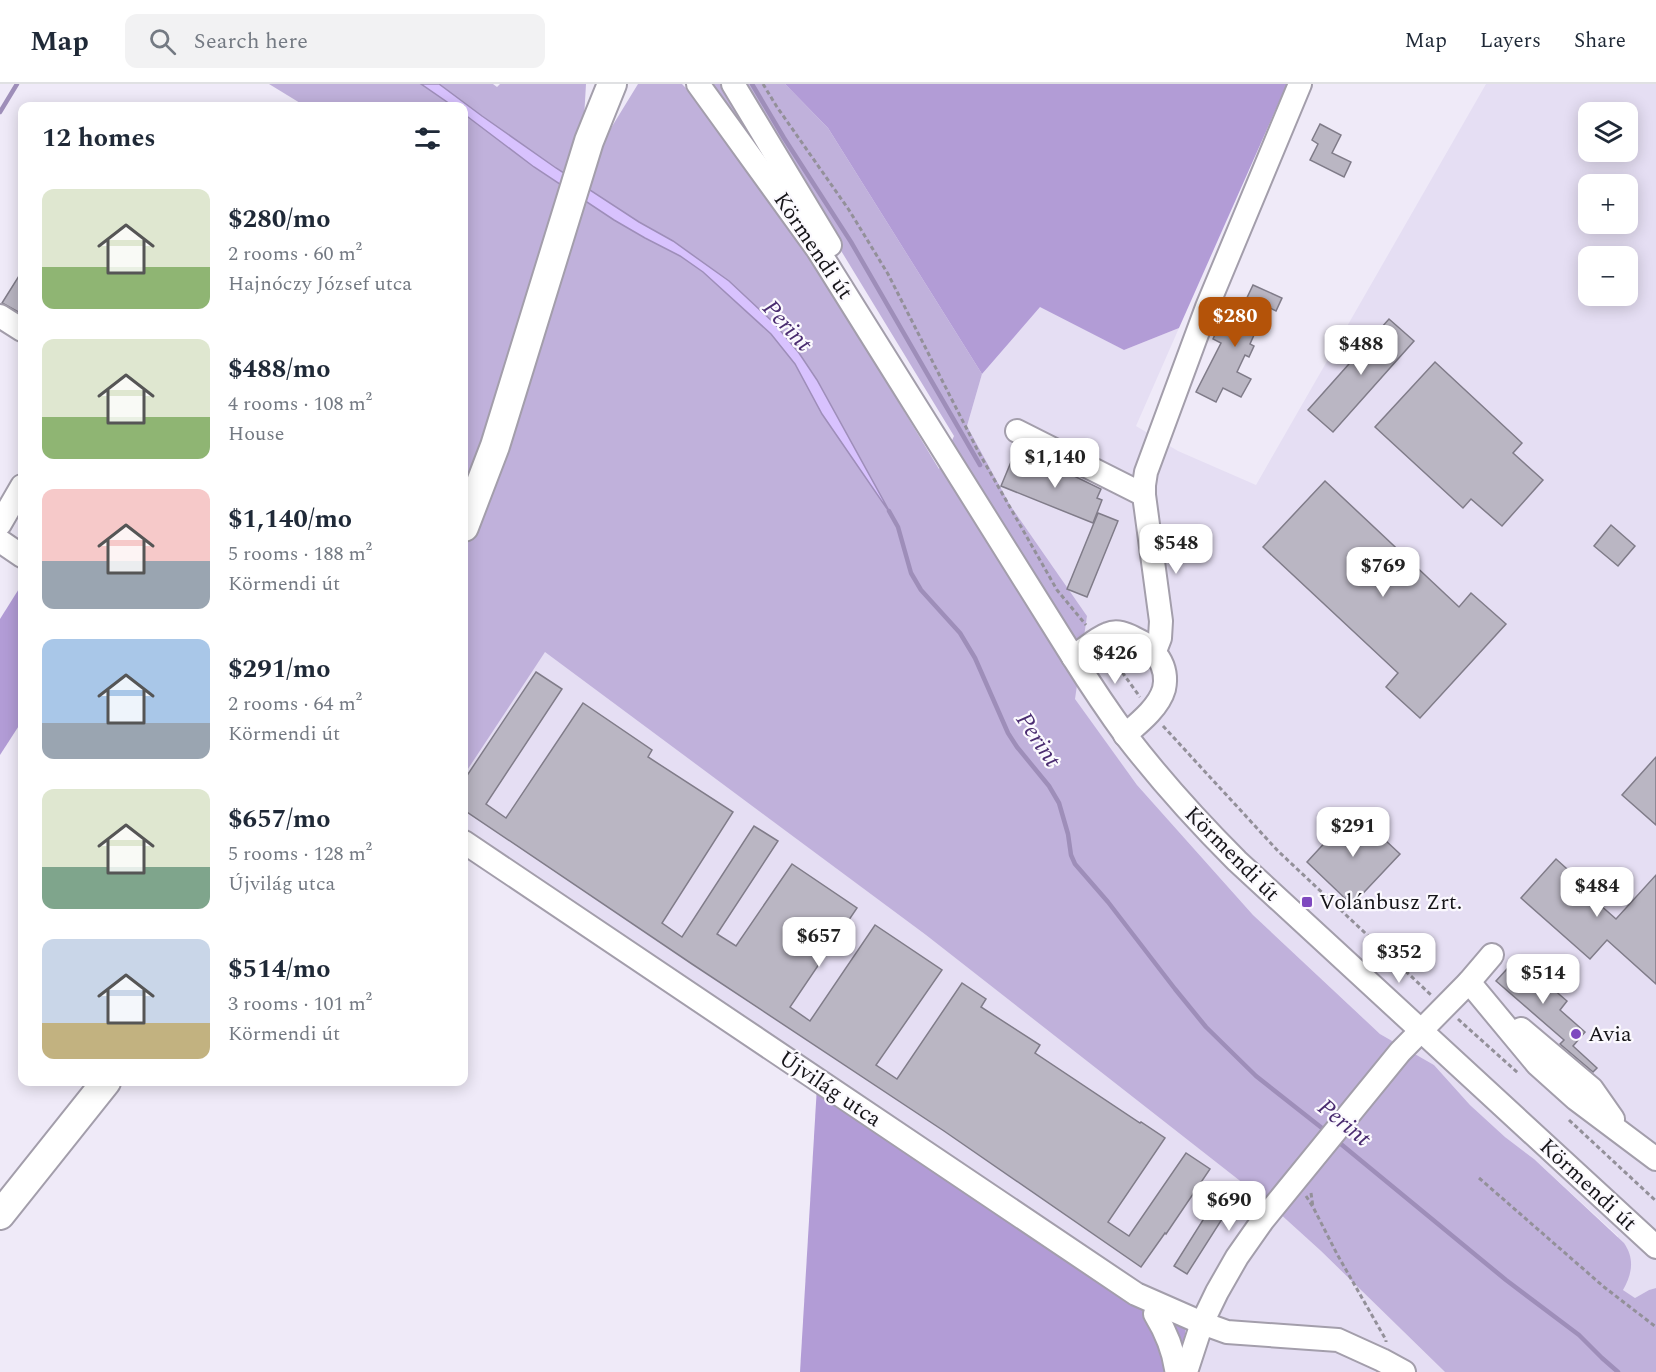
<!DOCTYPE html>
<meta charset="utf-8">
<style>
body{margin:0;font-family:Spectral,serif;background:#f2f2f3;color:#1f2937;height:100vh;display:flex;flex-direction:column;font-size:22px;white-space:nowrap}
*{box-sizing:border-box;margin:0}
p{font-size:20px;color:#747a83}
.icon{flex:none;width:33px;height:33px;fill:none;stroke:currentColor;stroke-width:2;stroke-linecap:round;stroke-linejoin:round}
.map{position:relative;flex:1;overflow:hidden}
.side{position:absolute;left:18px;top:18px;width:450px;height:984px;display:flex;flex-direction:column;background:#fff;border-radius:12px;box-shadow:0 3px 15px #0003}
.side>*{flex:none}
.controls{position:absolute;left:1578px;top:18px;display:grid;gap:12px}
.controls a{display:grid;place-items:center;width:60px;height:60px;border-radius:12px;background:#fff;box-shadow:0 3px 15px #0003;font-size:30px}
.price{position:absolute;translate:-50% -51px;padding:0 14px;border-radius:12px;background:#fff;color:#222;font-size:20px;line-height:39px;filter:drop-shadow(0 2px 3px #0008)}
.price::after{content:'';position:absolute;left:50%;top:36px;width:18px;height:14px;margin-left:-9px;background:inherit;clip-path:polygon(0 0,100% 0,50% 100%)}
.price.selected{background:#b45309;color:#fff}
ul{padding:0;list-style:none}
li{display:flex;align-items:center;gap:18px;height:150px;padding:0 24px}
li span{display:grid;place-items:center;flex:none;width:168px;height:120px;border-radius:12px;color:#555}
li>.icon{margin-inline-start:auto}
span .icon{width:72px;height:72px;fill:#fffc;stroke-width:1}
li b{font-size:26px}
h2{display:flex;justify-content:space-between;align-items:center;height:72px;padding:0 24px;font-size:26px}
header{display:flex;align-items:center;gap:36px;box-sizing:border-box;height:84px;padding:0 30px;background:#fff;border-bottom:2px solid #e0e1e3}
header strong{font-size:28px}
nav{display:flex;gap:33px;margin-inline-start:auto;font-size:21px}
.search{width:420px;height:54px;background:#f2f2f3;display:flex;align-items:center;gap:15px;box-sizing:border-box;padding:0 21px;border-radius:12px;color:#747a83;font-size:22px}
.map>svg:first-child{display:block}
.built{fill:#e5def3;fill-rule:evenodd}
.green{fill:#c0b1db}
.forest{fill:#b29cd6}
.water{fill:#d8c2fe;stroke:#9e8eb9;stroke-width:1.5}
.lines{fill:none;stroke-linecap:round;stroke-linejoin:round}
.stream{stroke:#9e8eb9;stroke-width:4.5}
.building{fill:#bab6c3;stroke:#807c89;stroke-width:1.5}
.minor-casing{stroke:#a39eab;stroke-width:26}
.major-casing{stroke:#a39eab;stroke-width:32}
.path{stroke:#939099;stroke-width:3;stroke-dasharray:4.5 3;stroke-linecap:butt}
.minor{stroke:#fff;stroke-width:22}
.major{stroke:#fff;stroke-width:28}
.poi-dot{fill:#7e48bf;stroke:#fbf9fe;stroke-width:2}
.labels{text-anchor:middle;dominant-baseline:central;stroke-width:4.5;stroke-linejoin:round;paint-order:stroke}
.street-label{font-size:22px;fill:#161519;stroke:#fbf9fe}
.poi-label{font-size:22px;fill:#161519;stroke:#fbf9fe;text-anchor:start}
.water-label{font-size:24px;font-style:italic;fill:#4a2c70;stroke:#fbf9fe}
</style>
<header>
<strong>Map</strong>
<div class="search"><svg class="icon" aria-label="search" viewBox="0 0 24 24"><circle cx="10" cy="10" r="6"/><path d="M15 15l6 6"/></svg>Search here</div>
<nav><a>Map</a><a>Layers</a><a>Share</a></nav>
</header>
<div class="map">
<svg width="1656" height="1288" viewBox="0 0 1656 1288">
<rect width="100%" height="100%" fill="#efeaf8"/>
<g class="built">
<path d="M1486,0H1656V1204L1649,1206L1635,1214L1623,1206L1618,1152L1534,1075L1505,1053L1470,1021L1434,981L1380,950L1253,831L1137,701L1074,615L1087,532L1010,421L967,342L982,290L1040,222L1124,266L1179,244L1136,342L1178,367L1256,401ZM1588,28H1628V68H1588ZM1588,100H1628V140H1588ZM1588,172H1628V212H1588Z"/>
<path d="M545,567L926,851L1267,1118L1321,1167L1445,1288H1179L1186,1244L464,764V691Z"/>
</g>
<g class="green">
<path d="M269,0H493L497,3L500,0H586L583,52L600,62L638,0H682L709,28L781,124L939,385L954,352L790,83L742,0H785L828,44L982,290L967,342L1010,421L1087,532L1075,615L1137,701L1253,831L1380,950L1434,981L1470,1021L1505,1053L1534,1075L1624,1159C1635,1175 1632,1190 1623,1206L1635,1214L1649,1206L1656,1204V1288H1445L1321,1167L1267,1118L926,851L545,568L464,691V22H305Z"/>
<path d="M708,0H725L767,68L763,73Z"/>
</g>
<g class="forest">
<path d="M785,0H1287L1179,244L1124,266L1040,223L982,290L828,44Z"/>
<path d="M22,500V637L0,671V535Z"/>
<path d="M817,1002L1186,1244L1179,1288H800Z"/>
</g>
<path class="water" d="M421,0H439L482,32L556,84L639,138L673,157L729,197L774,239L799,269L817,296L892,432L822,330L795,280L771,250L703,188L680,172L645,154L614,136L534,83L464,30V22H453Z"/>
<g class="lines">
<g class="stream">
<path d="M752,0L784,54L851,158L980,381"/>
<path d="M0,28L17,0"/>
<path d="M889,427L898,443L911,489L921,506L960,549L975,574L1008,649L1017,663L1049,702L1059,719L1068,750L1071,771L1075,780L1108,818L1175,905L1206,943L1256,992L1327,1048"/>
<path d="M1336,1056L1506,1196L1579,1251L1602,1274L1618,1288"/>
</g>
</g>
<g class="building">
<path d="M1320,40L1341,51L1332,69L1351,78L1344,93L1310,76L1318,60L1312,56Z"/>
<path d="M22,187V230L2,219Z"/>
<path d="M1253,201L1282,214L1276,227L1262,220L1249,248L1254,251L1250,260L1254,262L1249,273L1245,271L1237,288L1251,295L1241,313L1223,304L1216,318L1196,308L1221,259L1213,255L1218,244L1222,247L1227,237L1234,241Z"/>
<path d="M1389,235L1414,257L1333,348L1308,326Z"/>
<path d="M1435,278L1522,359L1513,369L1543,396L1502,442L1471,415L1463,424L1375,343Z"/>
<path d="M1041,376L1101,405L1097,414L1102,416L1093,439L1001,402L1011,378L1036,388Z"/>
<path d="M1325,397L1459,523L1471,509L1506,540L1420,634L1386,603L1398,589L1263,463Z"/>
<path d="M1098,429L1118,437L1087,513L1067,505Z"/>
<path d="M1611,441L1635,462L1618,482L1594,462Z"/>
<path d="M536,588L562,605L486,720L506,734L583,619L652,666L648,673L733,728L662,839L682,853L754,742L778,757L717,850L736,862L792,780L857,824L790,923L810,937L875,841L942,886L876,981L897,995L962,899L986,915L981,923L1040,961L1035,969L1140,1039L1141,1038L1165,1054L1108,1138L1129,1152L1186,1069L1210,1085L1166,1150L1165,1149L1141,1183L944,1047L692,880L464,726V696Z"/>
<path d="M1656,673V741L1622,711Z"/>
<path d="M1354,727L1400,770L1352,821L1307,778Z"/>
<path d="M1556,775L1576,793L1573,797L1616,835L1656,791V900L1607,856L1590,875L1521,814Z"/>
<path d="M1517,874L1567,917L1560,926L1585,948L1573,962L1597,984L1593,988L1560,960L1564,956L1496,897Z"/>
<path d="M1225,1101L1238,1110L1187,1190L1174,1182Z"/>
</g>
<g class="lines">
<g class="minor-casing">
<g id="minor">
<path d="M698,0L818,166L1073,573C1090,600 1108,627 1127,653C1161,697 1198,738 1237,777L1656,1163"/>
<path d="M733,0L830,161"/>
<path d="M0,232L22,246"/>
<path d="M1017,347L1144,411"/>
<path d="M0,440L22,402"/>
<path d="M0,457L22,472"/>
<path d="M1155,567L1160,554L1161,537L1144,411V401L1146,388L1207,223L1300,0"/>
<path d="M1073,573C1084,566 1095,555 1108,550C1117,546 1126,550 1134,554C1155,563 1169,582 1164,605C1159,623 1139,639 1125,651"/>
<path d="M464,758L1136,1210L1202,1239L1227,1248L1338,1256L1382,1276L1404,1288"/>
<path d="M1469,898L1537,980L1576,1015L1656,1075"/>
<path d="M1521,945L1592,1005L1613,1035"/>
<path d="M1155,1230C1166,1248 1173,1264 1176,1285"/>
<path d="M1186,1288L1202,1239L1217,1208L1237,1173L1263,1136L1400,968L1469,898L1492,871"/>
</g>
</g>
<g class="major-casing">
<g id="major">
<path d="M464,443L495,362L589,57L612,0"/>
<path d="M0,1131L106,998"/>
</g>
</g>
<g class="path">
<path d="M763,0L777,23L849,126L888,190L978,367L1057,506L1086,541"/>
<path d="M1109,570L1140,613"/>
<path d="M1163,642L1278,767L1431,911"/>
<path d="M1458,935L1518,989"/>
<path d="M1569,1036L1656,1117"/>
<path d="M1479,1094L1604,1203L1656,1243"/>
<path d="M1311,1109L1313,1123"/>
<path d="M1306,1112L1313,1123L1337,1170L1386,1256V1258"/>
</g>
<use href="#minor" class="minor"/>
<use href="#major" class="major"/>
</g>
<g class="poi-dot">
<rect x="1301" y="812" width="12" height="12" rx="3"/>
<circle cx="1576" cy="950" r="6"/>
</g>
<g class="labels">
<g class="street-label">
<text transform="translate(813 162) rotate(56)">Körmendi út</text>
<text transform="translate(1232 770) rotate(45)">Körmendi út</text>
<text transform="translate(830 1005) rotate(34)">Újvilág utca</text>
<text transform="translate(1588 1101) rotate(43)">Körmendi út</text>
</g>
<g class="poi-label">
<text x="1319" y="818">Volánbusz Zrt.</text>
<text x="1588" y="950">Avia</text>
</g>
<g class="water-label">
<text transform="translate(787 242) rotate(47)">Perint</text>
<text transform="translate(1038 656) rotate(56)">Perint</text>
<text transform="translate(1344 1039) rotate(39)">Perint</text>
</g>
</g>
</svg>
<div class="controls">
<a><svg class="icon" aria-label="layers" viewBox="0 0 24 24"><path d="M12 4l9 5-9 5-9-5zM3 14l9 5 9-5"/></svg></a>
<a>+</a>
<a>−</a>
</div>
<b class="price selected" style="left:1235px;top:264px">$280</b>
<b class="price" style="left:1361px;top:292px">$488</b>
<b class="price" style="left:1055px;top:405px">$1,140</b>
<b class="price" style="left:1176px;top:491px">$548</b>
<b class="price" style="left:1383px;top:514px">$769</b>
<b class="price" style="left:1115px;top:601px">$426</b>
<b class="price" style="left:1353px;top:774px">$291</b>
<b class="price" style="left:1597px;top:834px">$484</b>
<b class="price" style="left:819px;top:884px">$657</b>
<b class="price" style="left:1399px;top:900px">$352</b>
<b class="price" style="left:1543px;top:921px">$514</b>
<b class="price" style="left:1229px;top:1148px">$690</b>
<section class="side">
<h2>12 homes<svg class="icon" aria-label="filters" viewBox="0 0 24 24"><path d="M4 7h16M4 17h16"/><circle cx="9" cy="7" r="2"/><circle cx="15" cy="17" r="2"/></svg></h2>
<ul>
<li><span style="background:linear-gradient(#dfe7d0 65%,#8fb573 0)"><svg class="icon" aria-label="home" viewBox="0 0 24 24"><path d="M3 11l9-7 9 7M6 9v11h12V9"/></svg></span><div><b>$280/mo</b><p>2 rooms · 60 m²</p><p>Hajnóczy József utca</p></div></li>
<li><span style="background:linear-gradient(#dfe7d0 65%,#8fb573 0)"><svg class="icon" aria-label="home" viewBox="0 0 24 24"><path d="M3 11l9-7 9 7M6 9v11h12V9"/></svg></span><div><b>$488/mo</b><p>4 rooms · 108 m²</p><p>House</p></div></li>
<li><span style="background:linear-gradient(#f6c9c9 60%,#9aa5b1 0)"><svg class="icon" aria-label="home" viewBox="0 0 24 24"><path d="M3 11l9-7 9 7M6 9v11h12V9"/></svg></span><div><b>$1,140/mo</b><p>5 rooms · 188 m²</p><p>Körmendi út</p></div></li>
<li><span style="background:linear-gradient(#a9c7e8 70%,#9aa5b1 0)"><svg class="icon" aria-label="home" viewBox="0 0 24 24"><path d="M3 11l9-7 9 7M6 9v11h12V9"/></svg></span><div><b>$291/mo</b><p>2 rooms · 64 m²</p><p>Körmendi út</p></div></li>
<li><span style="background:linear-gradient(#dfe7d0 65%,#7fa58c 0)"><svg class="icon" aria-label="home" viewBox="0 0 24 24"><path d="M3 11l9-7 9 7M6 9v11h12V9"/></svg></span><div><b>$657/mo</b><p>5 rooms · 128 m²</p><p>Újvilág utca</p></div></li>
<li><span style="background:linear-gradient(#c9d6e8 70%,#c2b280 0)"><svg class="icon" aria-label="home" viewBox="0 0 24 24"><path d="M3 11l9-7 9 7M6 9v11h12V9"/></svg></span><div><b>$514/mo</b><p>3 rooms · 101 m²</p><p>Körmendi út</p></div></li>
</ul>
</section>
</div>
